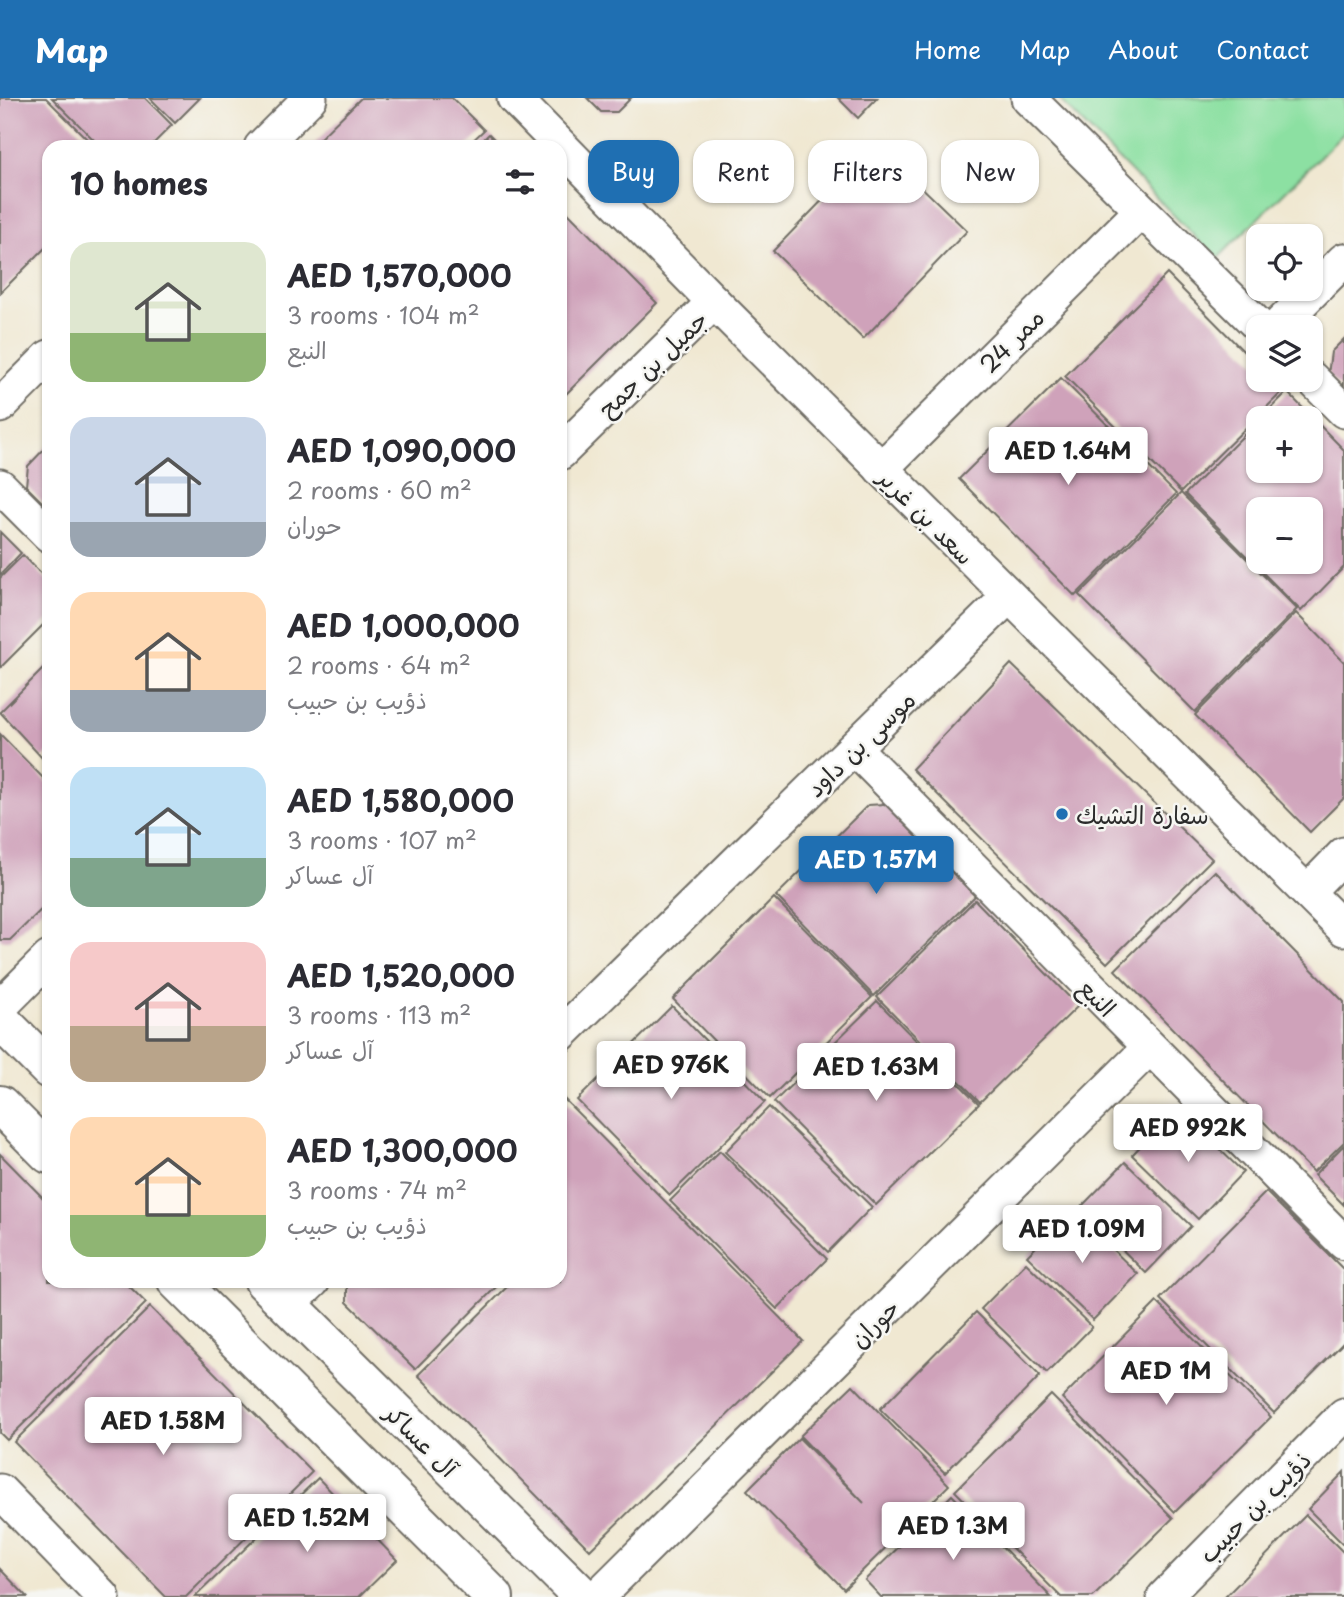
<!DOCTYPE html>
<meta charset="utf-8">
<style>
body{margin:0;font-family:"Playpen Sans","Playpen Sans Arabic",sans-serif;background:#f2f2f3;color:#2b2b33;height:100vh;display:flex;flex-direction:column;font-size:26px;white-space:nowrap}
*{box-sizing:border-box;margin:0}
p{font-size:23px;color:#7c7c81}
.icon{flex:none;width:38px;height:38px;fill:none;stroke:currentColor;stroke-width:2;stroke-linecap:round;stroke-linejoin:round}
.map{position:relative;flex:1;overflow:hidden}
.details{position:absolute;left:42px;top:42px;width:525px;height:1148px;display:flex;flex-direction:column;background:#fff;border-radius:21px;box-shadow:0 2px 5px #0004}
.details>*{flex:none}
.banner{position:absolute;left:588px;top:42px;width:651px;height:63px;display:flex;gap:14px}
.controls{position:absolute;left:1246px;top:126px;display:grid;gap:14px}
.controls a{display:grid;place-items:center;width:77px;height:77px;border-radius:14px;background:#fff;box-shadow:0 2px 5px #0004;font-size:35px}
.price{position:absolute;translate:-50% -60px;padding:0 16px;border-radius:7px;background:#fff;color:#222;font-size:23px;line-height:46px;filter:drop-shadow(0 2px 4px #0008)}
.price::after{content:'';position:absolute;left:50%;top:42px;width:21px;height:16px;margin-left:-10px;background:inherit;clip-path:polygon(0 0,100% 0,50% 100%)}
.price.selected{background:#1f6fb2;color:#fff}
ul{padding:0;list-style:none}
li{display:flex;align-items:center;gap:21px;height:175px;padding:0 28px}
li span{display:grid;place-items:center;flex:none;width:196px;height:140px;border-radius:21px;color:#555}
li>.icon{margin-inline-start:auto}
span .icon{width:84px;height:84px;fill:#fffc;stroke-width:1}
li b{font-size:30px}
h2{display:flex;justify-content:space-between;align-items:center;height:84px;padding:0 28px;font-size:30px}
.pill{padding:0 24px;border-radius:21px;background:#fff;box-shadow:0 2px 5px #0004;font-size:24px;line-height:63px}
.pill.selected{background:#1f6fb2;color:#fff}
header{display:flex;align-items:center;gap:42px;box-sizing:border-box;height:98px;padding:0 35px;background:#1f6fb2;color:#fff}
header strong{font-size:33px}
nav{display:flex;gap:38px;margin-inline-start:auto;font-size:24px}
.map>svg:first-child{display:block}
.green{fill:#8ce0a2;stroke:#5c8666;stroke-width:2}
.building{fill:#cfa2ba;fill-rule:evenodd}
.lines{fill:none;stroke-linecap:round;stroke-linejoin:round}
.minor-casing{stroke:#706d65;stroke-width:37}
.tertiary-casing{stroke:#706d65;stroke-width:42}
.minor{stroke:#fff;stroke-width:33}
.tertiary{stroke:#fff;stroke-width:38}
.poi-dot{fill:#1f6fb2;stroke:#f6f6f2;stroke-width:2.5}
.labels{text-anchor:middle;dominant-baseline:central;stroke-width:5;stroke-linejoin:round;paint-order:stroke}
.street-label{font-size:24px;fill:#2b2b2b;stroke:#f6f6f2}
.poi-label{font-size:24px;fill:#2b2b2b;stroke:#f6f6f2;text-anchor:start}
</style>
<header>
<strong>Map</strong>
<nav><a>Home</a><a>Map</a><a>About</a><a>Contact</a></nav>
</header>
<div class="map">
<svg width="1344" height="1499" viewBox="0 0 1344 1499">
<rect width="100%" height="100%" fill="#f6f6f2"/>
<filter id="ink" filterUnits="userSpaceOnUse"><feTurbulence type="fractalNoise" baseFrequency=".0143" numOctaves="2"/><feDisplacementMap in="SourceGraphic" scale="14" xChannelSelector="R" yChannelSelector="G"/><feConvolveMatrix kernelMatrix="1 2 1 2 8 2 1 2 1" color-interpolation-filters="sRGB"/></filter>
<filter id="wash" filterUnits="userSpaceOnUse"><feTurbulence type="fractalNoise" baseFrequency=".00686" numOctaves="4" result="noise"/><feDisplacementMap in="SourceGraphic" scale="28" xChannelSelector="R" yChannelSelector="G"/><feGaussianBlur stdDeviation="1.57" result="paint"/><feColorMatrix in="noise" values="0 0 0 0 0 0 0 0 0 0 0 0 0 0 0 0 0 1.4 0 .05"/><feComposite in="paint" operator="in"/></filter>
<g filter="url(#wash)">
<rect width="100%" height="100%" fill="#f0e8d2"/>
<path class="green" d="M1058,0H1344V35L1217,161Z"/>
<g id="blocks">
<g class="building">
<path d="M0,0H46L95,49H49V146L0,195Z"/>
<path d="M52,0H145L172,27L150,49H101Z"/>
<path d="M150,0H200L175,25Z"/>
<path d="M361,0H452L484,32L466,49H311Z"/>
<path d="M587,0H631L617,14H601Z"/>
<path d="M838,0H877L858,20Z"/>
<path d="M489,36L502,49H476Z"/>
<path d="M877,46L967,133L863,241L773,153Z"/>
<path d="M560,107L657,205L560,302Z"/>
<path d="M1167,176L1258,268V282H1272L1283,293L1181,394L1065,278Z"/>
<path d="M1344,241V293L1328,277L1331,254Z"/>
<path d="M1061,280L1176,396L1075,498L959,381Z"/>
<path d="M1287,294L1344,352V469L1301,513L1185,396L1258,323V373H1311V320H1261ZM1258,411H1311V464H1258Z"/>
<path d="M49,346V411L26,388L28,368Z"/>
<path d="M1181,395L1297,511L1195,614L1079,497Z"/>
<path d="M0,434L21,455L0,477Z"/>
<path d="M23,457L49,484V521L0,570V480Z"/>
<path d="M1296,515L1344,564V700L1310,734L1195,617Z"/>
<path d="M49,565V654L43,661L0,614Z"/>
<path d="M1011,566L1212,761L1107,865L912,671Z"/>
<path d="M0,636L49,686V804L10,842H0Z"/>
<path d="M885,706L975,798L874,898L776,798L868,707Z"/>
<path d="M1215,773L1344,904V1044L1313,1074L1115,872Z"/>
<path d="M774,800L872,899L770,1000L673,901Z"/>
<path d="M975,802L1078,908L980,1004L877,899Z"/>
<path d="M877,903L979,1006L876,1107L774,1004Z"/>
<path d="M672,908L765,1004L670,1097L577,1002Z"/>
<path d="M560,997L803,1243L590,1452L418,1277L513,1183H560Z"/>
<path d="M769,1009L872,1109L828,1154L725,1054Z"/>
<path d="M1177,1010L1243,1074L1198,1121L1132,1057Z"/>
<path d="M1344,1047V1107L1314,1077Z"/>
<path d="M720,1053L827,1161L777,1211L670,1103Z"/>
<path d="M0,1056L49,1106V1183H124L146,1205L7,1342L0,1335Z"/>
<path d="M1125,1064L1191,1128L1146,1175L1080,1110Z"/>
<path d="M1266,1094L1344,1172V1244L1274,1315L1160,1201Z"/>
<path d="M1072,1112L1138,1176L1093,1222L1027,1158Z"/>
<path d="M1026,1165L1092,1229L1047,1275L981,1211Z"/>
<path d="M347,1183H502L415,1271L347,1204Z"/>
<path d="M1157,1204L1271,1319L1175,1414L1062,1300Z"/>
<path d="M150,1209L312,1374L186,1499H166L14,1344Z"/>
<path d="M976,1214L1040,1278L945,1375L880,1311Z"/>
<path d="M853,1287L949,1387L844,1491L747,1392L799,1340L864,1405L800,1338Z"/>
<path d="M1051,1297L1173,1420L1093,1499H1061L955,1393Z"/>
<path d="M1344,1374V1447L1308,1411Z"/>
<path d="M318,1380L397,1462L359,1499H195Z"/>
<path d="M952,1397L1051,1499H881L865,1482Z"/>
<path d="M1306,1417L1344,1455V1499H1225Z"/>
<path d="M0,1471L27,1499H0Z"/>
</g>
</g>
</g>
<g filter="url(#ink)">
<use href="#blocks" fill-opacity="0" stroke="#706d65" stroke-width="2"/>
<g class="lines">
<g class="minor-casing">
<g id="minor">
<path d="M514,0L714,204L1344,831"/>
<path d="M1028,0L1260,229"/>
<path d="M261,49L310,0"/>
<path d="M1277,229L1344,162"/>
<path d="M1311,280L1344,313"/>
<path d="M0,308L49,259"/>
<path d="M560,355L714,204"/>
<path d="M881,371L1141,113"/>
<path d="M0,388L49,437"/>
<path d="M855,651L1344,1145"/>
<path d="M1307,794L1344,756"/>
<path d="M0,909L49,860"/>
<path d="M560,937L1008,499"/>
<path d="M288,1207L313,1183"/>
<path d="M0,1393L103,1499"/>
<path d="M597,1499L1149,950"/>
<path d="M1164,1499L1344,1317"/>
</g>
</g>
<g class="tertiary-casing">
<g id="tertiary">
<path d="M0,922L49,971"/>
<path d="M0,1007L49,1056"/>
<path d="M177,1183L494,1499"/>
<path d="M264,1183L583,1499"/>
</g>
</g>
<use href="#minor" class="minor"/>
<use href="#tertiary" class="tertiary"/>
</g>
</g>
<circle class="poi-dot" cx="1062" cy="716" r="7"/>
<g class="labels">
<g class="street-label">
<text transform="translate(1011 242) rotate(-45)">ممر 24</text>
<text transform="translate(652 265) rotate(-44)">جميل بن جمح</text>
<text transform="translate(927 418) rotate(45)">سعد بن غرير</text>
<text transform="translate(860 645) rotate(-44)">موسى بن داود</text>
<text transform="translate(1098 899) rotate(46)">النبع</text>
<text transform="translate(873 1225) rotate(-45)">حوران</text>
<text transform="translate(422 1342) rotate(45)">آل عساكر</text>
<text transform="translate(1254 1408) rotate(-45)">ذؤيب بن حبيب</text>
</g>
<g class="poi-label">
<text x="1076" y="716">سفارة التشيك</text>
</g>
</g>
</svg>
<div class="controls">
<a><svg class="icon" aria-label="locate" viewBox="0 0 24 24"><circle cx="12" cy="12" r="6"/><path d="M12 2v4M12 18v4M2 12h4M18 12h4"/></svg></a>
<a><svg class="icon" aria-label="layers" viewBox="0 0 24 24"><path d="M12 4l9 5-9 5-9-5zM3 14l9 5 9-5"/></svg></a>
<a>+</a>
<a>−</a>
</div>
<b class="price" style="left:1068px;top:389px">AED 1.64M</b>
<b class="price selected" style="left:876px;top:798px">AED 1.57M</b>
<b class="price" style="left:671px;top:1003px">AED 976K</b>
<b class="price" style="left:876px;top:1005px">AED 1.63M</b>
<b class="price" style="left:1188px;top:1066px">AED 992K</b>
<b class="price" style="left:1082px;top:1167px">AED 1.09M</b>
<b class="price" style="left:1166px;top:1309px">AED 1M</b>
<b class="price" style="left:163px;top:1359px">AED 1.58M</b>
<b class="price" style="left:307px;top:1456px">AED 1.52M</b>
<b class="price" style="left:953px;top:1464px">AED 1.3M</b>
<div class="banner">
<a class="pill selected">Buy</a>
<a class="pill">Rent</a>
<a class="pill">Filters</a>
<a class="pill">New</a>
</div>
<section class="details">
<h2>10 homes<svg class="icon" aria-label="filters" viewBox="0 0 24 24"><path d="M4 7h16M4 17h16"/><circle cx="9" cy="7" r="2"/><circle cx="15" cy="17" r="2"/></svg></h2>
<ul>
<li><span style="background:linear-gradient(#dfe7d0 65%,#8fb573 0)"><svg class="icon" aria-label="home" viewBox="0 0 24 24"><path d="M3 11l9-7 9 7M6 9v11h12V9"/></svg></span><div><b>AED 1,570,000</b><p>3 rooms · 104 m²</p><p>النبع</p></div></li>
<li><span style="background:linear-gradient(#c9d6e8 75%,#9aa5b1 0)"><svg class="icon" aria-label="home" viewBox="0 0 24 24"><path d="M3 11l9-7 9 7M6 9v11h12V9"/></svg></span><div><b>AED 1,090,000</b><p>2 rooms · 60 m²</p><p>حوران</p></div></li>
<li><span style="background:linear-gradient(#ffd9b3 70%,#9aa5b1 0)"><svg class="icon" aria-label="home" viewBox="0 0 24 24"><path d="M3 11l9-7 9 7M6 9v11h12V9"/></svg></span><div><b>AED 1,000,000</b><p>2 rooms · 64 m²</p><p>ذؤيب بن حبيب</p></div></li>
<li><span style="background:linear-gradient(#bfe0f5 65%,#7fa58c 0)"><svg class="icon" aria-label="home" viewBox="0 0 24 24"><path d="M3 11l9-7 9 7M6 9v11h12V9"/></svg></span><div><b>AED 1,580,000</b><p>3 rooms · 107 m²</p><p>آل عساكر</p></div></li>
<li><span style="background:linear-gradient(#f6c9c9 60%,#b9a48a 0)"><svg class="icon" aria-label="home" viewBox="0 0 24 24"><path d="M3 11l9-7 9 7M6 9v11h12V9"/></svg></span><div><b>AED 1,520,000</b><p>3 rooms · 113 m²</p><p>آل عساكر</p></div></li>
<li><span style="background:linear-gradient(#ffd9b3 70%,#8fb573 0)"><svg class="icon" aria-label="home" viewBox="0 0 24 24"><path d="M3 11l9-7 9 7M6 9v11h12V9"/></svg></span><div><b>AED 1,300,000</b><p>3 rooms · 74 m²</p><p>ذؤيب بن حبيب</p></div></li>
</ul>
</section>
</div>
